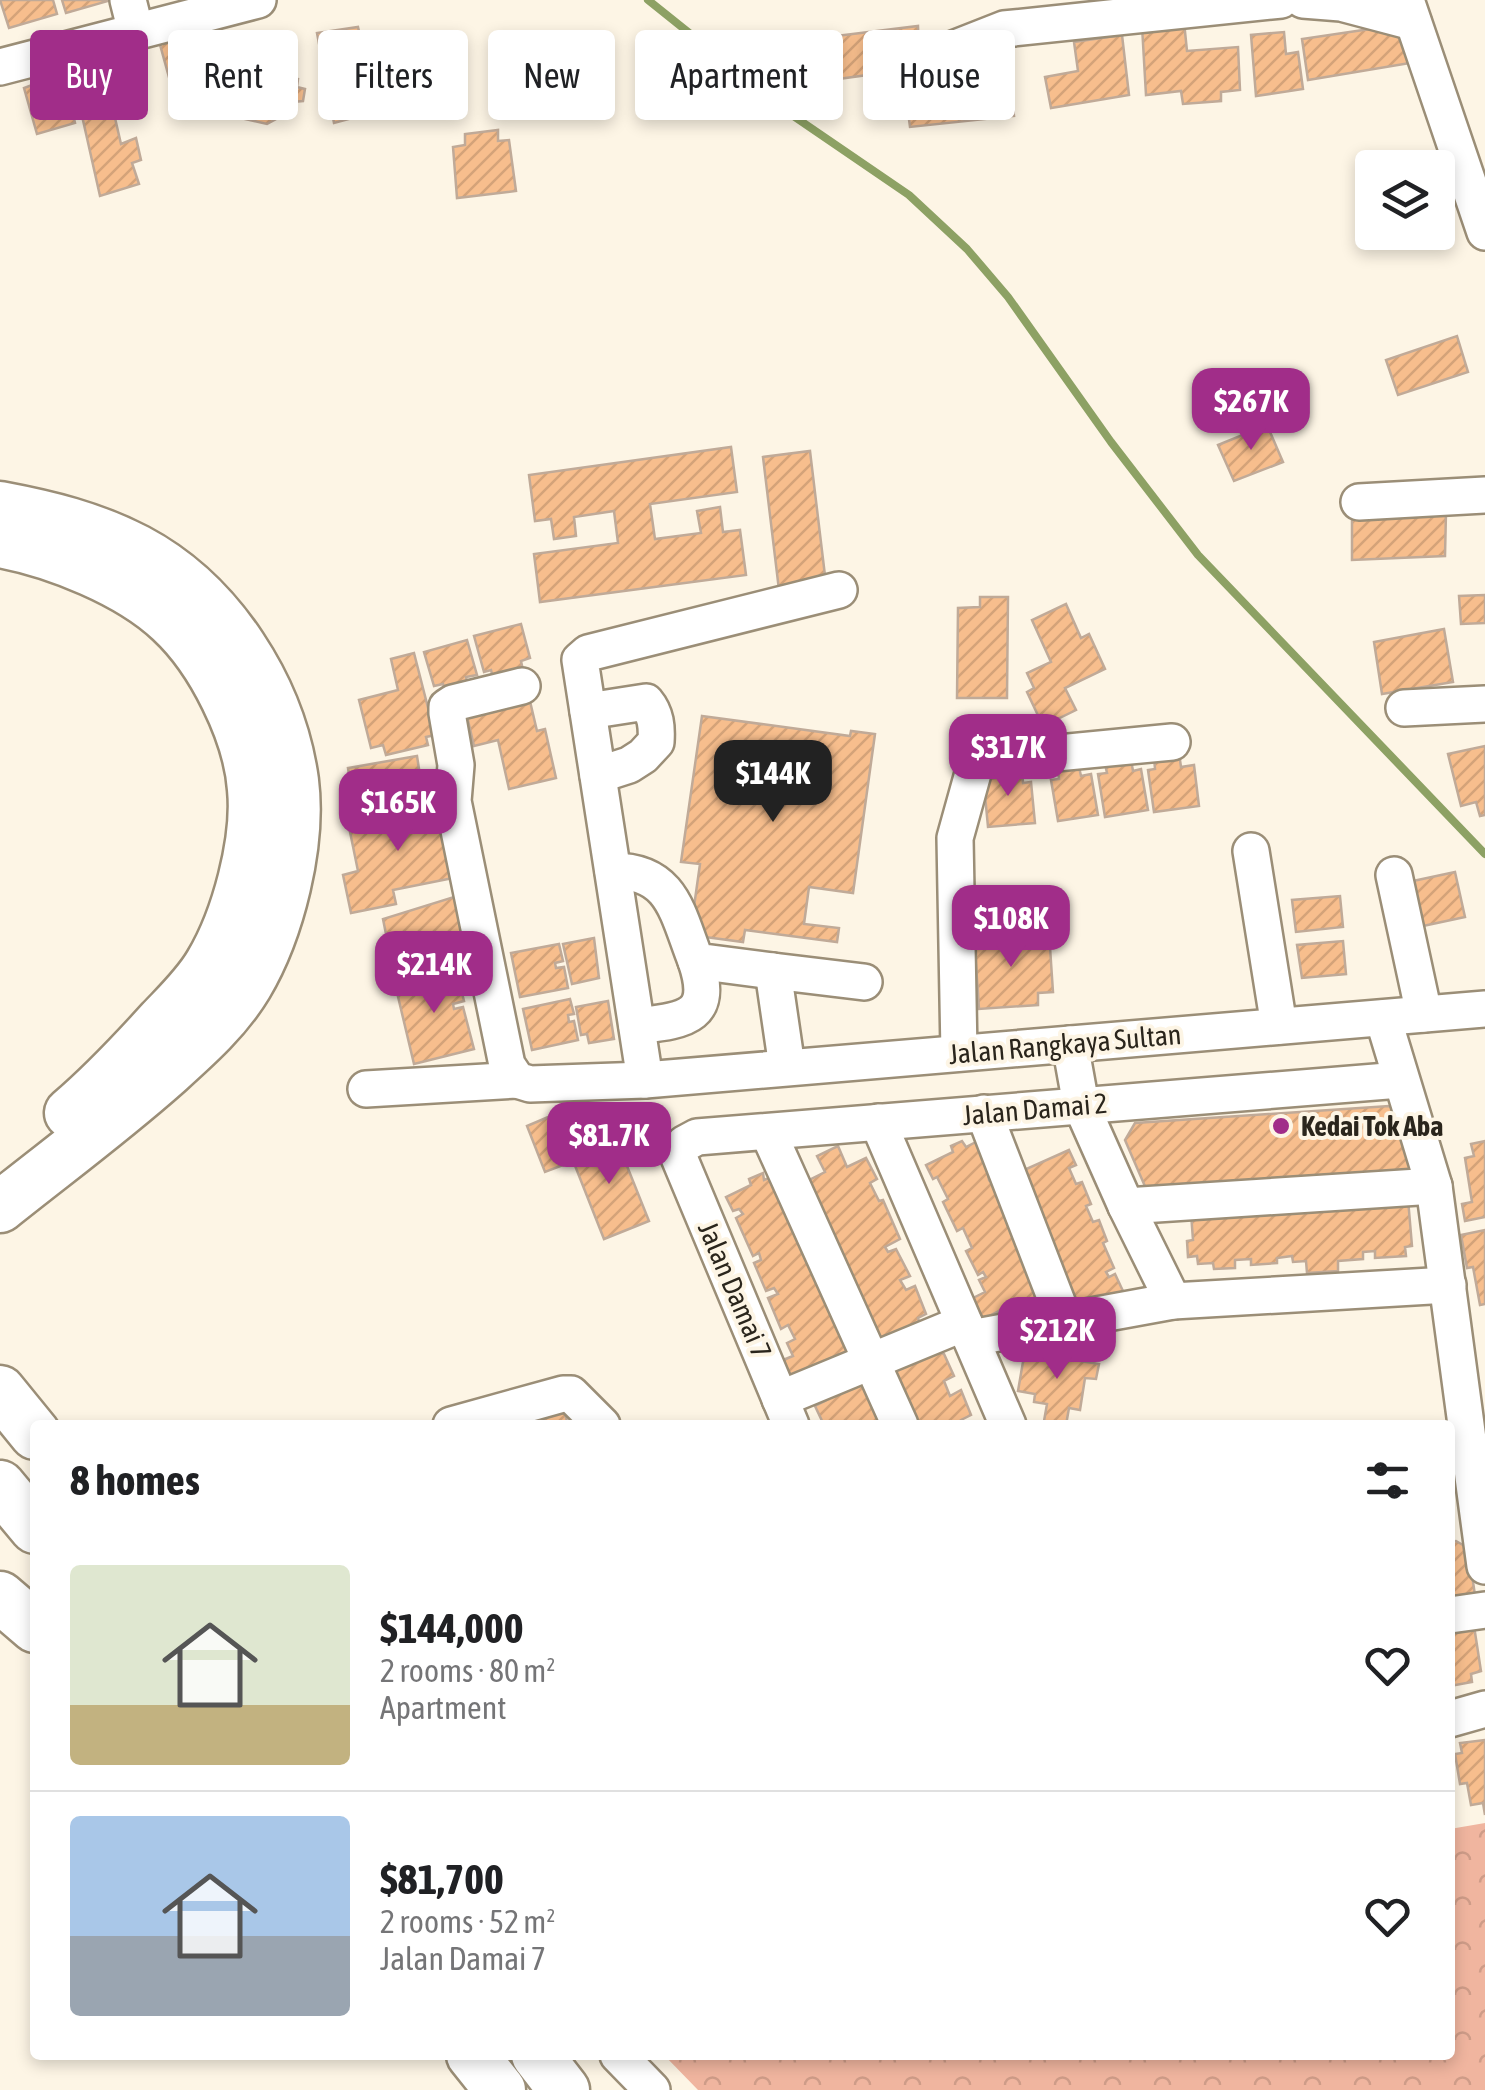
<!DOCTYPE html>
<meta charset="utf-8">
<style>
body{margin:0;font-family:"Asap Condensed",sans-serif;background:#f2f2f2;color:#202124;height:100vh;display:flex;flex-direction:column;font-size:38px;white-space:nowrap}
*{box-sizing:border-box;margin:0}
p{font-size:32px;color:#757577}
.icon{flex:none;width:55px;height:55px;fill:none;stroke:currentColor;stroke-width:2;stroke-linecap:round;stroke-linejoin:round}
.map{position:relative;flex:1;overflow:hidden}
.panel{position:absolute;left:30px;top:1420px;width:1425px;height:640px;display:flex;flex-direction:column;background:#fff;border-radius:10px;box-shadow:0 5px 15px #0003}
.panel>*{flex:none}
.guide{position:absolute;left:30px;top:30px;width:1425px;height:90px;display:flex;gap:20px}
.buttons{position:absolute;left:1355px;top:150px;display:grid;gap:20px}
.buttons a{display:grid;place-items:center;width:100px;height:100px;border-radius:10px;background:#fff;box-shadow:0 5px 15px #0003;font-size:50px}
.price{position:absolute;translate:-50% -85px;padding:0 22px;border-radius:20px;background:#a12d89;color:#fff;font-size:32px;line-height:65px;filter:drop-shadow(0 2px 5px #0008)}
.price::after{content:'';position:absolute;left:50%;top:60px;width:30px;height:22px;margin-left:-15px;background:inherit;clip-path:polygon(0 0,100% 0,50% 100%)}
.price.current{background:#222;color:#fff}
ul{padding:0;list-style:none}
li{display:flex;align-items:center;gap:30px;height:250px;padding:0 40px}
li+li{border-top:2px solid #e0e0e0}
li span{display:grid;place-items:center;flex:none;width:280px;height:200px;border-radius:10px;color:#555}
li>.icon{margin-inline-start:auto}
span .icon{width:120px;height:120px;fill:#fffc;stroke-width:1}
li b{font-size:42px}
h2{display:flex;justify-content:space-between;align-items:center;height:120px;padding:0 40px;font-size:42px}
.pill{padding:0 35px;border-radius:10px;background:#fff;box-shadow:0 5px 15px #0003;font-size:35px;line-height:90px}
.pill.current{background:#a12d89;color:#fff}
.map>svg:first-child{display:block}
.forest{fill:url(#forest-crowns)}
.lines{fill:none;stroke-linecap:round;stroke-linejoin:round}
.stream{stroke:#8da164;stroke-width:8}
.building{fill:url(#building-hatch);stroke:#c0aa98;stroke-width:2.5}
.minor-casing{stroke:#9b8e77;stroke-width:40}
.highway-casing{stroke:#9b8e77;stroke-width:55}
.minor{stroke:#fff;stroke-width:35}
.highway{stroke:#fff;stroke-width:50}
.poi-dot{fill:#a12d89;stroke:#fdf5e5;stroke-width:4}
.labels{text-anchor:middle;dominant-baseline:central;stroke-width:8;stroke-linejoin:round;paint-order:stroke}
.street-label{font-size:28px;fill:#2a251c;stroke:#fdf5e5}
.poi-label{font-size:28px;font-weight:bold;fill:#2a251c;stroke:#fdf5e5;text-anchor:start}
</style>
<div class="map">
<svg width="1485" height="2090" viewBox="0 0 1485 2090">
<defs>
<pattern id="forest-crowns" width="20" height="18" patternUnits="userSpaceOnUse" patternTransform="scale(2.5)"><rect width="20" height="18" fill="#f0b59f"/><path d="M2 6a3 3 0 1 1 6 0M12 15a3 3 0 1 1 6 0" fill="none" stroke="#ce9c88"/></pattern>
<pattern id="building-hatch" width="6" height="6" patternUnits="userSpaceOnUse" patternTransform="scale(2.5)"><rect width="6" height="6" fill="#f7be8d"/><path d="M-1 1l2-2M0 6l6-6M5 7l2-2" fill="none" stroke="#d4a379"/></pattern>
</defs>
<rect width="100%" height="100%" fill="#fdf5e5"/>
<path class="forest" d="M1485,1823V2090H698L664,2055H1450V1829Z"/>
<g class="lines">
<path class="stream" d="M648,0L789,113L909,195L967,249L1008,297L1111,442L1198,555L1485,854"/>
</g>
<g class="building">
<path d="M0,0H53L57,14L9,28Z"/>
<path d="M62,0H107L108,1L66,13Z"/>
<path d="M1184,22L1187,51L1238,47L1240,90L1221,92V101L1183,104L1181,91L1146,95L1142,26Z"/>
<path d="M1404,24L1410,63L1308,80L1302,39Z"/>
<path d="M918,26L919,53L888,57V82L901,81L902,107L881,110L875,74L831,80V64L799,69L795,41Z"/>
<path d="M358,27L378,111L334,123L317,33Z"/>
<path d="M199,28L220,97L178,110L159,41Z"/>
<path d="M1284,32L1286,54L1298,52L1303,89L1256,96L1251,35Z"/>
<path d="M1122,35L1129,95L1051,108L1045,77L1078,71L1074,42Z"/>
<path d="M271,52L276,64H291L292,78L298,79L297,87L305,89L303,101L292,102L291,111L267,124L227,115V58Z"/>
<path d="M1007,57L1014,116L910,127L902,67Z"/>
<path d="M61,63L75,123L37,134L24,88L40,82L35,69Z"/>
<path d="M106,79L121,144L136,138L141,160L132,163L139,184L100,196L76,89Z"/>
<path d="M498,130V141L509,140L516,191L457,198L453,147L465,145V134Z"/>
<path d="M1457,336L1468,372L1398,395L1386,360Z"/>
<path d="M1267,425L1283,462L1234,481L1218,445Z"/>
<path d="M731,447L737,492L650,504L655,539L701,533L697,511L720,507L723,532L740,530L746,575L540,602L534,554L618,543L614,511L574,517L576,536L554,539L551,519L535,521L529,475Z"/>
<path d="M810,451L826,584L779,590L763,457Z"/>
<path d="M1446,512L1445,556L1352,560V515Z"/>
<path d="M1485,595V623L1461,624L1459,596Z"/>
<path d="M980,597H1008L1007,698H957L958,608L980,607Z"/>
<path d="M1066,604L1081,638L1089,634L1105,669L1065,688L1076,710L1043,726L1027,692L1034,688L1027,673L1051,662L1032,620Z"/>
<path d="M521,624L530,658L521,661L523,670L493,678L491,670L484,672L474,636Z"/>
<path d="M1444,629L1453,682L1382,694L1374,642Z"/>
<path d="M467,640L477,675L466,677L468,685L446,691L443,684L434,686L424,652Z"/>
<path d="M414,653L435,735L426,737L428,745L386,755L383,745L371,748L359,700L398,690L391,659Z"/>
<path d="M529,697L537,731L545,729L556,778L509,789L498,740L474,746L466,712Z"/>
<path d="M702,716L850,736L851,731L875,734L853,893L809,887L804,924L839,928L837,942L745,930L743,942L690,935L700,864L681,862Z"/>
<path d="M1485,746V815L1480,816L1476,802L1461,806L1448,754Z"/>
<path d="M1179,753L1181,767L1194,765L1199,806L1154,812L1148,770L1155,769L1154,757Z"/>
<path d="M417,756L422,788L353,801L348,768Z"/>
<path d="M1131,760L1133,771L1141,769L1148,810L1105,817L1098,774L1107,773L1105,764Z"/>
<path d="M1079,767L1081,776L1091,774L1098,815L1058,821L1051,780L1059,779L1058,770Z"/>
<path d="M1022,770L1023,783L1031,782L1035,823L988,827L983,774Z"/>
<path d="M434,789L453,878L393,890L396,904L351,913L343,875L358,871L349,827L410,813L407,795Z"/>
<path d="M1455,872L1465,917L1423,926L1413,881Z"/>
<path d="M457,896L466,943L391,959L383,919Z"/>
<path d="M1340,896L1343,927L1296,932L1292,900Z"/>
<path d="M1033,931L1034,948L1050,947L1053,992L1038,993V1005L979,1009L974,935Z"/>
<path d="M594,938L599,978L572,984L563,944Z"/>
<path d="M1343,941L1346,974L1302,978L1297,945Z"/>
<path d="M559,944L563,961L555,963L556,968L564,967L568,988L520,997L511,953Z"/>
<path d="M456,969L464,1001L453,1004L454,1009L463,1007L474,1049L414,1064L395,984Z"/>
<path d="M570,999L574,1014L568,1015L569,1022L574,1021L578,1040L532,1050L523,1009Z"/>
<path d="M608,1001L614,1039L589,1043L587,1034L581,1035L576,1007Z"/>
<path d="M1389,1106L1405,1117L1413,1172L1147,1191L1125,1140L1135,1123Z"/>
<path d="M553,1115L571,1162L545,1172L527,1126Z"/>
<path d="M615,1136L649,1221L604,1239L570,1153Z"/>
<path d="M982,1139L997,1171L988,1175L989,1180L995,1177L1042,1294L1009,1310L1011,1314L1002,1318L999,1311L983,1319L973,1298L985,1292L979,1280L986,1277L983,1272L978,1275L966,1251L972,1248L963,1228L957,1231L943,1202L948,1199L937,1177L933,1179L926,1165L953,1152L951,1146L962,1141L966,1147Z"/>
<path d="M1485,1141V1217L1465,1221L1462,1204L1472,1202L1465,1158L1474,1156L1471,1144Z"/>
<path d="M838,1146L847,1167L866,1158L877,1179L870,1183L879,1201L883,1200L900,1239L885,1247L888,1252L896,1249L910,1276L900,1280L906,1290L915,1286L926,1314L918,1318L920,1325L876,1343L803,1183L825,1172L817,1156Z"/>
<path d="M1069,1150L1076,1165L1069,1168L1076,1184L1082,1182L1091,1204L1086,1206L1093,1222L1099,1220L1107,1241L1103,1243L1114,1268L1106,1272L1109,1277L1115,1274L1123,1291L1076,1311L1015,1174Z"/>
<path d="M763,1173L764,1180L777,1175L863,1353L794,1382L783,1360L793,1356L787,1343L795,1339L788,1325L781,1329L768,1298L778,1294L774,1288L766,1291L754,1263L761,1260L759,1253L753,1256L736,1218L743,1214L739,1209L733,1211L726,1197L751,1185L749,1179Z"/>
<path d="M1408,1199L1412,1246L1405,1247L1406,1256L1375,1258V1251L1363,1252V1259L1338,1261V1271L1307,1273L1306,1261L1293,1262L1292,1256L1277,1258V1263L1251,1265V1259L1235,1260V1268L1214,1269L1213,1263L1198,1264L1197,1256L1188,1257L1187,1241L1193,1240L1191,1213Z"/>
<path d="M1485,1230V1304L1480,1305L1473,1267L1467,1268L1461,1235Z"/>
<path d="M1063,1344L1076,1346L1074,1360L1099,1364L1096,1379L1085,1378L1080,1410L1069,1408L1066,1425L1044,1421L1047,1404L1034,1402L1035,1394L1018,1391L1024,1356L1042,1359L1043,1352L1061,1355Z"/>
<path d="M930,1348L944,1354L954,1376L944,1381L950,1396L961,1390L971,1415L961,1420L963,1425H916L885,1369Z"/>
<path d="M869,1371L886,1425H824L815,1406L825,1401L821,1394Z"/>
<path d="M562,1403L568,1425H483Z"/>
<path d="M1456,1541L1468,1548L1476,1602L1450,1606V1542Z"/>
<path d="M1472,1613L1481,1671L1471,1674L1472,1682L1450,1686V1616Z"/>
<path d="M1485,1740V1815L1483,1803L1471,1805L1467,1783L1460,1784L1455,1754L1462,1753L1460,1743Z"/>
</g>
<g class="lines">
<g class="minor-casing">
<g id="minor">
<path d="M128,0L136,32"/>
<path d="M1303,0L1341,3L1413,22"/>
<path d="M1406,0L1485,232"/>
<path d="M948,51L1004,29L1281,0"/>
<path d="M0,67L258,0"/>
<path d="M1359,502L1485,495"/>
<path d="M522,686L453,703L447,707V713L456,765L453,801L507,1065L517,1080L530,1084L645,1080L1485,1009"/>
<path d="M1404,708L1485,704"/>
<path d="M588,711L646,702C656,714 657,727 656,742L643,756L629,765L598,775"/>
<path d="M1251,851L1279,1026"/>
<path d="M613,871C673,871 677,913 696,961L773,971"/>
<path d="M1394,875L1424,1014"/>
<path d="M1383,1018L1434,1186L1485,1566"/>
<path d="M637,1026C685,1020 715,1018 696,961"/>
<path d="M1070,1044L1081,1105L1126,1206L1173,1301"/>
<path d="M959,1053L955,838L975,766L985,760L1172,742"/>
<path d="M787,1067L773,971L864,982"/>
<path d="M645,1080L580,660L588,653L839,590"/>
<path d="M366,1089L517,1080"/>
<path d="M984,1113L1064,1320"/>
<path d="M878,1122L1008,1425"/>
<path d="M768,1132L900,1425"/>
<path d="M1126,1206L1434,1186"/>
<path d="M971,1338L1173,1301L1448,1285"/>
<path d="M780,1399L964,1323"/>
<path d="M451,1425L563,1394H571L602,1425"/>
<path d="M791,1425L678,1155L684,1144L697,1137L1400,1080"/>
<path d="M1450,1615L1485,1610"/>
<path d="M1450,1719L1485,1709"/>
<path d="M618,2055L652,2090"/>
</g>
</g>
<g class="highway-casing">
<g id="highway">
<path d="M0,507C48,516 93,527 137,550C220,594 280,688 293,781C301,844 279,931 247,985C226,1020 195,1047 165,1074C112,1121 55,1163 0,1207"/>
<path d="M0,542C55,552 130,582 171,621C212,659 249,733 253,789C258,841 237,919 210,964C198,985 178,1004 161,1022C132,1054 103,1085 70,1113"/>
<path d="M0,1391L35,1434"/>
<path d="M0,1486L35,1528"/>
<path d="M0,1597L35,1627"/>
<path d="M472,2055L500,2090"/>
<path d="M537,2055L564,2090"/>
</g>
</g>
<use href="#minor" class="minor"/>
<use href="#highway" class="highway"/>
</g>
<circle class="poi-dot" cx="1281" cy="1126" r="10"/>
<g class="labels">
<g class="street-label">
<text transform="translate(1065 1044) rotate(-5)">Jalan Rangkaya Sultan</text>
<text transform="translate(1035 1109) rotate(-5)">Jalan Damai 2</text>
<text transform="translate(735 1290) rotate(67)">Jalan Damai 7</text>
</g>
<g class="poi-label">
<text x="1301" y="1126">Kedai Tok Aba</text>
</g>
</g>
</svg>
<div class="buttons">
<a><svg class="icon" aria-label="layers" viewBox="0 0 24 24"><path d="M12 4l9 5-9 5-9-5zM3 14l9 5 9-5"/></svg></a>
</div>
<b class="price" style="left:1251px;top:453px">$267K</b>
<b class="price" style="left:1008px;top:799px">$317K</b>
<b class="price current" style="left:773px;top:825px">$144K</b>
<b class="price" style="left:398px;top:854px">$165K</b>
<b class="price" style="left:1011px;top:970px">$108K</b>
<b class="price" style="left:434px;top:1016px">$214K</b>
<b class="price" style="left:609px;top:1187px">$81.7K</b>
<b class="price" style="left:1057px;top:1382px">$212K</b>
<div class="guide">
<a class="pill current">Buy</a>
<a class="pill">Rent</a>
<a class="pill">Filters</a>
<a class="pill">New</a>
<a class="pill">Apartment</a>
<a class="pill">House</a>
</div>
<section class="panel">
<h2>8 homes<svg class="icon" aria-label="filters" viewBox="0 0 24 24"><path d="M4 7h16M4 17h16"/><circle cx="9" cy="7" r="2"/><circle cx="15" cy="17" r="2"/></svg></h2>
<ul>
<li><span style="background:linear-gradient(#dfe7d0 70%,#c2b280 0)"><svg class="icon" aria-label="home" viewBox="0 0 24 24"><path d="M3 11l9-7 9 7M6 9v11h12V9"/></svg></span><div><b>$144,000</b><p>2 rooms · 80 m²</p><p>Apartment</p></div><svg class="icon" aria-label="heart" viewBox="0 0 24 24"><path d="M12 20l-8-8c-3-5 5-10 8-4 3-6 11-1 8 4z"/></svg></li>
<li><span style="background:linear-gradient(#a9c7e8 60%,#9aa5b1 0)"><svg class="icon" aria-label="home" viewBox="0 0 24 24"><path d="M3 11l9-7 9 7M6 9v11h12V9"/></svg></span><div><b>$81,700</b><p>2 rooms · 52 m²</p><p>Jalan Damai 7</p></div><svg class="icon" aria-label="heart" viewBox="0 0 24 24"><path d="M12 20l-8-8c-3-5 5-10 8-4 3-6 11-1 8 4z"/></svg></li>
</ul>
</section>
</div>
